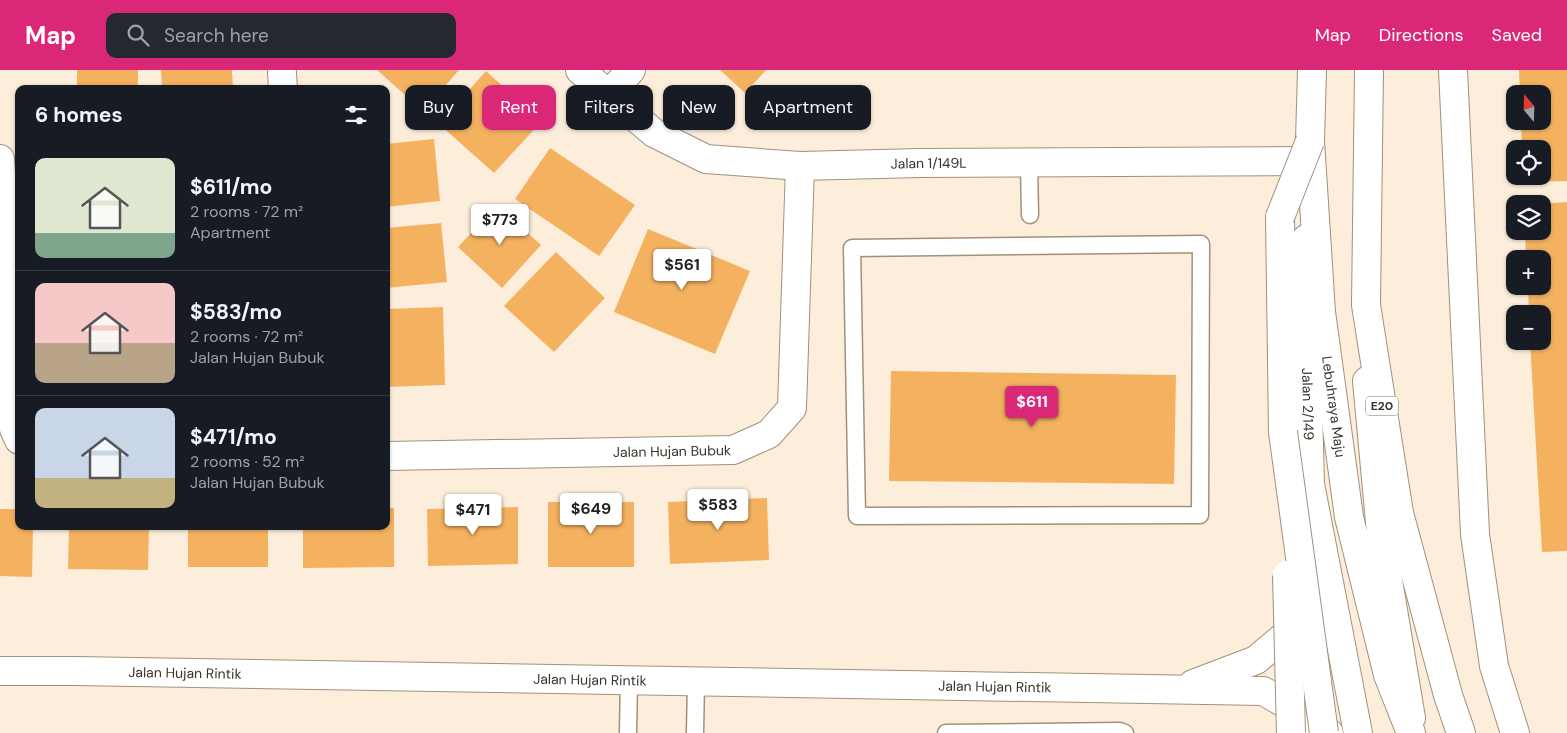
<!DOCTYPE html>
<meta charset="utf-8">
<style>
body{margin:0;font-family:"DM Sans",sans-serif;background:#242831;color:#f1f3f6;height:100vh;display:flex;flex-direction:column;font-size:19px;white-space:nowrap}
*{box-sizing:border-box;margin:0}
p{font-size:16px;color:#9ea1a6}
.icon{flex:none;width:28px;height:28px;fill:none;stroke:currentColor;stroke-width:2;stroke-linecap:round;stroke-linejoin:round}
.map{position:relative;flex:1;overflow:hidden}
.drawer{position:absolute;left:15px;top:15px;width:375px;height:445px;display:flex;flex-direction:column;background:#171b24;border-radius:10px;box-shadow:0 1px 4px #0004}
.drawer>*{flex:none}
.hud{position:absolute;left:405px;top:15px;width:475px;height:45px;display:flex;gap:10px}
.needle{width:32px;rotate:341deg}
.fabs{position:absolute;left:1506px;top:15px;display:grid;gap:10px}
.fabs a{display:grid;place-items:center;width:45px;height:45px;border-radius:10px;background:#171b24;box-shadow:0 1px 4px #0004;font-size:25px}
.price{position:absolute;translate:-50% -42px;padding:0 11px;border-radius:5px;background:#fff;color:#222;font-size:16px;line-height:32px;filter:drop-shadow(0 1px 2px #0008)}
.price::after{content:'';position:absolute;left:50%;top:30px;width:15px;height:11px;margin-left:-8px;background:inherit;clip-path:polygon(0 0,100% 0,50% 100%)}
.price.active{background:#db2777;color:#fff}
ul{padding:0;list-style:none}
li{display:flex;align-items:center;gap:15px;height:125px;padding:0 20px}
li+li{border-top:1px solid #363941}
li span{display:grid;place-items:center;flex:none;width:140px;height:100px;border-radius:10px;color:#555}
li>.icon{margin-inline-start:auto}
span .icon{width:60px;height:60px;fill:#fffc;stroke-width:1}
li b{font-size:21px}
h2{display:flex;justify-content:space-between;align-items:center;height:60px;padding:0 20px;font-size:21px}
.pill{padding:0 18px;border-radius:10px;background:#171b24;box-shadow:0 1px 4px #0004;font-size:18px;line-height:45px}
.pill.active{background:#db2777;color:#fff}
header{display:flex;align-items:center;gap:30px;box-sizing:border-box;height:70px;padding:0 25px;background:#db2777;color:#fff}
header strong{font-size:24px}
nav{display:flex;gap:28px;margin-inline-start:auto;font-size:18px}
.search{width:350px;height:45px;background:#242831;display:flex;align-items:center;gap:12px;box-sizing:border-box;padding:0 18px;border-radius:10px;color:#9ea1a6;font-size:19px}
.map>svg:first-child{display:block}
.building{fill:#f4b260}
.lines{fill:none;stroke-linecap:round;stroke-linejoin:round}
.service-casing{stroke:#a1907b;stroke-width:19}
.minor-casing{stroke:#a1907b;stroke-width:30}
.tertiary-casing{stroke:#a1907b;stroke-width:30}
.secondary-casing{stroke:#a1907b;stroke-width:30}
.motorway-casing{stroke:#a1907b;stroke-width:30}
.service{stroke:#fff;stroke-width:16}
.minor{stroke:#fff;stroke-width:28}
.tertiary{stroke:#fff;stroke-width:28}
.secondary{stroke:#fff;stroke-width:28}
.motorway{stroke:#fff;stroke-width:28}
.motorway-bridge-casing{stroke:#a1907b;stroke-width:30;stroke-linecap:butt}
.motorway-bridge{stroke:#fff;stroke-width:28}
.labels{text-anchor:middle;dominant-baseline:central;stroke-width:5;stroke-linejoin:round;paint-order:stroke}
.shield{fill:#fff;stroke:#75706a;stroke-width:1}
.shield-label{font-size:12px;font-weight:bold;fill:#3a332a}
.street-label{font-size:14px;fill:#3a332a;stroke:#fff}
</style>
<header>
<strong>Map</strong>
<div class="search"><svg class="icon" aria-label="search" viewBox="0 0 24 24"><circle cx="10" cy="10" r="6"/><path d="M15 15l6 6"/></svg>Search here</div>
<nav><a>Map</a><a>Directions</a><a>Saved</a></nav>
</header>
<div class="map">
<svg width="1567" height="663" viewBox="0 0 1567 663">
<rect width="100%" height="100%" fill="#fdeedc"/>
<g class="building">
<rect x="77" y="0" width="61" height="19"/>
<path d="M161,0H232L233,19H162Z"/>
<path d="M377,0H459L423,41Z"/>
<path d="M720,0H766L745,23Z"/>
<path d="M1519,0H1567V111L1523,112V106H1542V79H1522L1521,51H1542V24H1520Z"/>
<path d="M486,1L542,51L494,103L439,54Z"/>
<path d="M434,69L440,131L386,137V74Z"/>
<path d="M550,78L635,135L599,186L515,129Z"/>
<path d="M1567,132V481L1542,482L1530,271H1542V244H1529L1528,216H1542V189H1526L1525,161H1542V134Z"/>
<path d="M497,135L541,175L502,218L458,177Z"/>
<path d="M441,153L447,212L386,218V158Z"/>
<path d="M648,159L750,201L715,284L614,242Z"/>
<path d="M556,182L605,228L554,282L504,236Z"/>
<path d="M443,237L445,315L386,317V239Z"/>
<path d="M891,301L1176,305L1174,414L889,411Z"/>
<path d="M767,428L769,490L670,494L668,432Z"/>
<rect x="548" y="432" width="86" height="65"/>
<path d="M518,437V494L428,496L427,439Z"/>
<path d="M386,438H394V497L303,498V456H386Z"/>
<path d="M0,439H19V456H33L32,507L0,506Z"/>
<path d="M69,456H149L148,500L68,499Z"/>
<rect x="188" y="456" width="80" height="41"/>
</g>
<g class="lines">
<g class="service-casing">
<g id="service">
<path d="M1029,93L1030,145"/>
<path d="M1201,174L1200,445L857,446L852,178Z"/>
<path d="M628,663L629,610"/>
<path d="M695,663L696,611"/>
<path d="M946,663L1120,661L1125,663"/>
</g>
</g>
<g class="minor-casing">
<g id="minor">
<path d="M580,0L654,63L706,89L800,96"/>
<path d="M282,3L283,19"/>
<path d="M608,25L631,0"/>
<path id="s1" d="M0,601H74L1263,621L1302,643L1329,663"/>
<path d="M1193,614L1256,590L1294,558L1301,548"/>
</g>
</g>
<g class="tertiary-casing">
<g id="tertiary">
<path d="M0,89L4,145L14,359L19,370"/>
<path id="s2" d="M386,386L733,380L769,364L792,338L800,96L920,93L1308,91"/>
</g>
</g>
<g class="secondary-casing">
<g id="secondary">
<path id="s3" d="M1306,169L1305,221L1310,414L1358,663"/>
<path d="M1367,311L1382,474L1411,648"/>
</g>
</g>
<g class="motorway-casing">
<g id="motorway">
<path id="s4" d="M1312,0L1310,71L1321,242L1349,447L1388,605L1411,663"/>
<path d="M1369,0L1366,235L1399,443L1448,625L1461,663"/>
<path d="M1453,0L1475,464L1494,596L1515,663"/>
<path d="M1280,147L1283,362"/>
</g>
</g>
<use href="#service" class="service"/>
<use href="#minor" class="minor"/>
<use href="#tertiary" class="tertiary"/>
<use href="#secondary" class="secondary"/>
<use href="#motorway" class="motorway"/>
<g class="motorway-bridge-casing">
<g id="motorway-bridge">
<path d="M1280,147L1310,71"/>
<path d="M1283,362L1324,663"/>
<path d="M1287,505L1291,663"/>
</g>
</g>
<use href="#motorway-bridge" class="motorway-bridge"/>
</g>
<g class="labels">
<rect class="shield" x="1366" y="326.5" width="32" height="19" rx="4"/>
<g class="shield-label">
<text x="1382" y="336">E20</text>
</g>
<g class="street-label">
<text stroke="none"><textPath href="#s2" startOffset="792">Jalan 1/149L</textPath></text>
<text stroke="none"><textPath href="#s3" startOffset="165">Jalan 2/149</textPath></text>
<text stroke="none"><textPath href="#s4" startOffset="338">Lebuhraya Maju</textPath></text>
<text stroke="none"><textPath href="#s2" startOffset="286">Jalan Hujan Bubuk</textPath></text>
<text stroke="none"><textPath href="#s1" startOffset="185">Jalan Hujan Rintik</textPath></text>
<text stroke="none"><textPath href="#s1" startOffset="590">Jalan Hujan Rintik</textPath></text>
<text stroke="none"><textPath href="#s1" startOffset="995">Jalan Hujan Rintik</textPath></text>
</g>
</g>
</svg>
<div class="fabs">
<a><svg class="needle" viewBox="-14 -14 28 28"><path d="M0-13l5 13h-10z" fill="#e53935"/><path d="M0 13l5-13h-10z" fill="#9ea1a6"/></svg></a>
<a><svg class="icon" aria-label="locate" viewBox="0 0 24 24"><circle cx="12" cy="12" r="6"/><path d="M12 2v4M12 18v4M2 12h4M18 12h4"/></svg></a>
<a><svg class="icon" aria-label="layers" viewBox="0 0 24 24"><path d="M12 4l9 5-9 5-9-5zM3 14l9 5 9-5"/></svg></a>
<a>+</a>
<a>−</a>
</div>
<b class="price" style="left:500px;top:176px">$773</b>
<b class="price" style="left:682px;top:221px">$561</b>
<b class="price active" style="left:1032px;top:358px">$611</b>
<b class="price" style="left:718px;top:461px">$583</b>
<b class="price" style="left:591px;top:465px">$649</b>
<b class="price" style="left:473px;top:466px">$471</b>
<div class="hud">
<a class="pill">Buy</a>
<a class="pill active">Rent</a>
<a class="pill">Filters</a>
<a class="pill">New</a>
<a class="pill">Apartment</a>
</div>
<section class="drawer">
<h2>6 homes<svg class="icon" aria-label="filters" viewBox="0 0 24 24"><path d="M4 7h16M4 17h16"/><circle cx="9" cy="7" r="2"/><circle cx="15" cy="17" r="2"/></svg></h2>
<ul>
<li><span style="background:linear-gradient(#dfe7d0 75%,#7fa58c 0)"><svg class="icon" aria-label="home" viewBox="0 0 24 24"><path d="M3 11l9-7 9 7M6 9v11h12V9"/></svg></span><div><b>$611/mo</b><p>2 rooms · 72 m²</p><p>Apartment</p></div></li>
<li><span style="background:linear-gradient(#f6c9c9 60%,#b9a48a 0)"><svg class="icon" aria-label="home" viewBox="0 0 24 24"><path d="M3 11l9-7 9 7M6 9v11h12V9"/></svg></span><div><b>$583/mo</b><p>2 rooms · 72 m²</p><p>Jalan Hujan Bubuk</p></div></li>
<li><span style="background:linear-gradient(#c9d6e8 70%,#c2b280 0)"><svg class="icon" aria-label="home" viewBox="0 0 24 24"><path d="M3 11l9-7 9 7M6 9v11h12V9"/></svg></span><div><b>$471/mo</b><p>2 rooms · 52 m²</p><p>Jalan Hujan Bubuk</p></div></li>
</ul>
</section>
</div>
